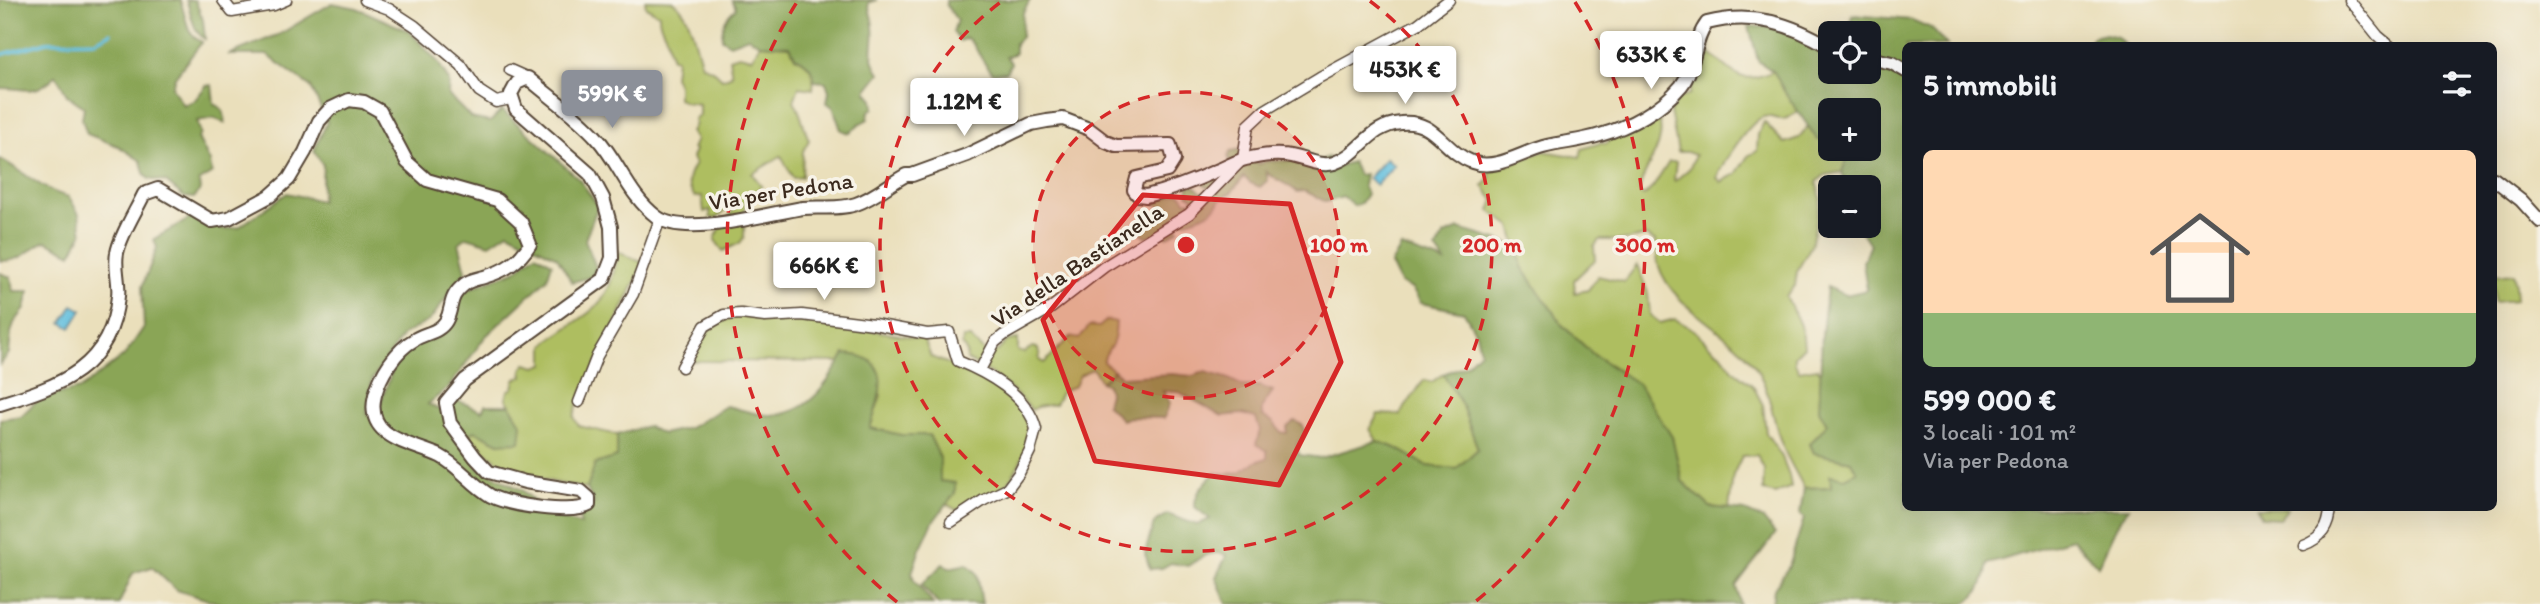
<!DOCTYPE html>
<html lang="it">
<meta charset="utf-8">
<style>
body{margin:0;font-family:Itim,sans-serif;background:#242831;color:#f1f3f6;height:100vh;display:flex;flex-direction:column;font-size:26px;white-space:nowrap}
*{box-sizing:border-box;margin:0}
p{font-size:23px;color:#9ea1a6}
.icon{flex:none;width:38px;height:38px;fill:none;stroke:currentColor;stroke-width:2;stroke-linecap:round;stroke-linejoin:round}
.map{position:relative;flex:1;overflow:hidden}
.sheet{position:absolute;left:1902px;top:42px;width:595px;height:469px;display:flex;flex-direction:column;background:#171b24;border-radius:10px;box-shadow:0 7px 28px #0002}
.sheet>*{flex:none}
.tools{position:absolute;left:1818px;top:21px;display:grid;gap:14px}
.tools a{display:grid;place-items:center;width:63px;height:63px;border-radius:10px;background:#171b24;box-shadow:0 7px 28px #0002;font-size:35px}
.price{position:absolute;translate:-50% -60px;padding:0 16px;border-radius:7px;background:#fff;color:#222;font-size:23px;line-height:46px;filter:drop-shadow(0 2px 4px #0008)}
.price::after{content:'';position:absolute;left:50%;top:42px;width:21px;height:16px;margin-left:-10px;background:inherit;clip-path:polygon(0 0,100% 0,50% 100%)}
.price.current{background:#8c9099;color:#fff}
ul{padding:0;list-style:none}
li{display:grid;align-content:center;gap:14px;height:371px;padding:0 21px}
li span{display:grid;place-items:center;height:217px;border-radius:10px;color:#555}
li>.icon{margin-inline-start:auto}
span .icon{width:126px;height:126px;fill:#fffc;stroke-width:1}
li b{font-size:30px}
h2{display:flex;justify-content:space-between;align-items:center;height:84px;padding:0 21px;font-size:30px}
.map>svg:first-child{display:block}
.green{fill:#aebe61;stroke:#747440;stroke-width:2}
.forest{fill:#8aa557;stroke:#62683a;stroke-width:2}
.water{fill:#5fbede;stroke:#4d747e;stroke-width:2}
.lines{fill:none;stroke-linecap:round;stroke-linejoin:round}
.stream{stroke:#5fbede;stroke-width:3.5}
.minor-casing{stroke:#554536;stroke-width:13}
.tertiary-casing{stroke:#554536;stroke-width:16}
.minor{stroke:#fff;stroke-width:10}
.tertiary{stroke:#fff;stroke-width:12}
.marked{fill:#d62828;fill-opacity:0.2;stroke:#d62828;stroke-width:5;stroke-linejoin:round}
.ring{fill:none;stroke:#d62828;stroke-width:3.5;stroke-dasharray:12 9}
.labels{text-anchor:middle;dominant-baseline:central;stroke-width:7;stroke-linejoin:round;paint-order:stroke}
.street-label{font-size:23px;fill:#3b2a1e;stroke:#f7f3e8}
.centre{fill:#d62828;stroke:#f7f3e8;stroke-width:3.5}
.ring-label{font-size:21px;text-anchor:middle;font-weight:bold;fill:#d62828;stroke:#f7f3e8;stroke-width:7;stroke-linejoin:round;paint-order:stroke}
</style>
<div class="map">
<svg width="2540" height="604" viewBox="0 0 2540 604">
<rect width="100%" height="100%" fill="#f7f3e8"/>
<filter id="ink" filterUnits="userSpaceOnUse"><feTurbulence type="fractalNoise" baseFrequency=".0143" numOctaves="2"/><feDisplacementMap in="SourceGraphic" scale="14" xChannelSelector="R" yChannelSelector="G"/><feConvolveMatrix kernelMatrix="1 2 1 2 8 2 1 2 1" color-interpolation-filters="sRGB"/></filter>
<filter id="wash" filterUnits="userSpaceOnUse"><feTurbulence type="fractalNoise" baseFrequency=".00686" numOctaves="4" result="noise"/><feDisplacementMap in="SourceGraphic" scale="28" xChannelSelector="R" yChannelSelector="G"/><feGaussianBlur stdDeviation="1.57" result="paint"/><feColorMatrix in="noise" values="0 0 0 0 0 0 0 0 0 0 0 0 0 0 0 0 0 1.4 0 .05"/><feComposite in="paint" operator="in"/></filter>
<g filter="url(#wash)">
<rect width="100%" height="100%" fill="#eadfbb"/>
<g class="green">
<path d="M645,0C653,0 665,0 672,1C692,11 695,47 702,65L714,71L722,79L732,75L729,58L739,55L752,58L760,44L790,46L795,57C810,63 815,72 813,89L799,87L794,101C802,114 803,127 809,140L803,151L802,177L793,178L781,156L752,174L762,186L745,200L744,237L740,243L723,251L715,240C716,231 731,216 736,206L734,204L715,219L710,217V210L704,212L702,196L695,197C686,185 686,178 695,164L692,158L695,150L692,149L696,140L691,132L695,124L694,119L699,115V104L684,102L678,98V85L674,76L676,59L672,58C668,51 670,43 666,36C662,27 659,25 659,14L646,7Z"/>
<path d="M1705,51C1736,70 1736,88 1774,71L1799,111C1794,114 1789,118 1784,119C1776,120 1770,115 1763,117C1749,122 1723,163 1717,177L1721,182L1736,174L1748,156L1757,151L1758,134L1764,122L1784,143L1799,138L1808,126L1817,139L1830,144V149H1838L1848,156L1842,172L1825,175L1816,182L1821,198L1811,246L1797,271L1795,286L1786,296C1794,316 1803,323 1804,347L1795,356V363L1799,371L1817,368L1821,373L1820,391L1827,424L1810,444L1814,453L1851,461L1857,472L1831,487L1804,488C1797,474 1788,460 1782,445C1770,413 1771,383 1747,356C1719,325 1671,306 1658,264C1656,257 1657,249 1656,242L1646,236L1628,240H1599L1594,247L1595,260L1574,280L1575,293L1588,290L1598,276L1624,282L1637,265L1648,293L1650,315L1660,323L1675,319L1694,330L1712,348L1722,355L1734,371L1753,386L1763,405L1766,433L1782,457L1789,475L1791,487L1775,494L1763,491L1764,469L1757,455L1742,456L1733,475L1729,509L1710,507L1682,481L1672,437L1614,367L1594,355L1563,326L1522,267L1511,226L1490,211L1494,200L1483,186L1489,180L1490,171L1543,151L1580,157L1582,149L1600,143L1607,144L1611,138C1620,138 1626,132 1635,130L1637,125L1657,115C1671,143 1641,168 1639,193L1644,196L1653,187L1669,162H1676L1674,180L1675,181L1690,168L1695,155L1687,152H1678L1670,112L1678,98L1690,94C1691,83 1692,80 1702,77L1701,56Z"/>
<path d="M618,252L644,263L579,400L574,417L579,426L617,435V457L587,489C537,478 502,476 469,434L475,431L499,443L510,405L506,399L508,391L513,388L515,379L523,376L522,369L526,364L536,367L544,364V345C588,309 608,315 618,252Z"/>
<path d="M2514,273L2516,300L2494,302V275Z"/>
<path d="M739,316L765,320L821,322L924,339L931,357L988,379L1005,391L1031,422L1032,440L1011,479L1000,491L956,510L946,503L955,493L940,481V458L929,435H901L870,428L881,395L845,354L840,362L693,361C697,334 714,321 739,316Z"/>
<path d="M1107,320L1116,322C1115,329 1116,339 1111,346C1107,352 1105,353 1103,362L1114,370L1101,382L1093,368L1080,375L1075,386L1062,391L1055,404L1037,407L1032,410C1012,389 994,373 967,360L966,351L962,345L963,338H970L985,352L998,351L1007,341L1018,339V351L1024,353L1032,347L1037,348L1040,354L1039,360L1044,363L1070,337L1079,339L1089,326L1099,327Z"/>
<path d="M1443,374L1461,403L1478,449L1456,469L1427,466L1398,449L1377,441L1370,429L1378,414L1400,415L1424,380L1432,382Z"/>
<path d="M2257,508H2288L2280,518L2262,517Z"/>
</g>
<g class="forest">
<path d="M0,0H180C186,15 186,36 202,42L175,77L172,87L183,105L194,101L206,86L212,85L214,104C223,108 225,112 225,123L214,118L197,121L201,134L198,138L210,162L212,173L199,182L200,190L194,198L184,197L166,182L149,179L144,173L141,161L118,146L87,134L82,119L84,107L67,95L56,75C34,97 28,88 0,88Z"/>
<path d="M186,0H195L203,20L205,39C192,32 192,13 186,0Z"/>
<path d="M732,0H877L868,3C869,11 873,19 873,27C876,47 866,52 880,73L866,91L873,99L874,108L869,111L868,119L859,124L850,133L841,130L833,107L827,103L829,91L826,82L814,81C815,69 805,61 795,57L790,46L760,44L748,37L730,44L722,39C722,24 725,18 736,8Z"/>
<path d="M946,0H1030L1023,13L1021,37L1015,43V53L1006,57L1011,63L1006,72L993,73C980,62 979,48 967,38L960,41L953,32L957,20L946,5Z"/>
<path d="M332,3L357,8L409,31L438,62L449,81L448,95L471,118L490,122L502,110L579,179L598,206L585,240L596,267L592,277L572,282L557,257L508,232L490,244L467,237L459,243L466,271L430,320L403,335L372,380L367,414L377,413L396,360L413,345L440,336L454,306L465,290L515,271L536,254L552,263L547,279L485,337L449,387L428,404L445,413L454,399L482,411L485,405H510L522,425L520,442L499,443L475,431L461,438L478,467L522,490L549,514L581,525L579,515L594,503L587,489L595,464L617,457V435L647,426L662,434L689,428L726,406C740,409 756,415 769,415C810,415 826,384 845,354C895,356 881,394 870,428L901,435H929L940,458V481L955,483V493L933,522L920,549L912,573L914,580L933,604H222L176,590L152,567L133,573L119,604H0V419L21,416L40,398L80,389L125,355L144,327L142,287L157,248L154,239L191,218L224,229L239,227L287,193L321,201L323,165L314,151L327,122L311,87L267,55H228L280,34Z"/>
<path d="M1852,15L1912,20L1931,28L1947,45L1906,46V508H2129L2120,519L2098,566L2072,539L1988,564C1984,583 1981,595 1963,604H1772L1774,589L1789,566L1804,518L1800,514L1804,488L1831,487L1830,475L1845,478L1857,472L1851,461L1814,453L1810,444L1827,424L1819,410L1822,334L1827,287L1846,295L1867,290L1863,262L1871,245L1856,226H1869V187H1847L1842,172L1848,156L1838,149H1869V110H1830V144L1817,139L1784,91L1774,72L1758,61L1749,26L1780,28L1806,39L1830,54V72H1869V33H1849Z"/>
<path d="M2106,34L2117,37L2125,45H2088L2093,37Z"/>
<path d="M1242,149L1259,164L1266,161L1321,160L1328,157L1334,167L1352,162L1358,175L1365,174L1363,186L1367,194L1361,203L1354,206L1343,197L1326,202L1305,191L1297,192C1287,183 1275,180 1266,172L1268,180L1260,187L1250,183L1244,177L1231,193L1222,197C1215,214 1200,217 1184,222L1178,216L1174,217L1173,222L1179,229L1168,237L1158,234L1145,237L1141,233L1144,218L1160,213L1165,208L1154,203L1178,192L1183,195L1186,201H1193L1194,199L1188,194L1189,186L1194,185L1202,193L1209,189L1201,181L1210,177L1213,179L1217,175L1219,177L1231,165L1228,156L1231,151Z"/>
<path d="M0,159C24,171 42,191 69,197L79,214L82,234L71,254L46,241C25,250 26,261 0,261Z"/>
<path d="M1459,229L1517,246L1522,267L1563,326L1594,355L1639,385L1672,437L1682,481L1710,507L1745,511L1763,519L1775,534L1736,586L1740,604H1227L1216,577L1227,555C1212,549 1201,557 1188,566L1171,563L1162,568L1150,569L1145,553L1154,523L1167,514L1197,525L1210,519L1195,507C1194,493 1205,483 1215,473C1223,473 1231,475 1239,472C1250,467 1255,459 1267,459V451L1256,444L1260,430L1256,418L1242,414L1222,416L1179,392L1163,391L1170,403L1164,418L1130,417L1122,420L1106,404L1109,393L1107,385L1101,382L1114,370L1122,377L1172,374L1192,376L1205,372L1227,378L1243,386H1260L1273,391L1262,407V416L1273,422L1281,432L1287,433V427L1295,421L1303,425L1305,434L1297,444L1299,455L1321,458L1377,441L1398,449L1427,466L1456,469L1478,449L1461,403L1443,374L1466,365L1480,351L1476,333L1464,312L1421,303L1412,289L1400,283L1391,264L1401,247L1445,262L1436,249L1444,235Z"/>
<path d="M0,273L11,277L13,291H29L25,309L14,323L11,333L9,353L0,365Z"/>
<path d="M943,564L949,568L967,564L977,573L982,604H938L921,585Z"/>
</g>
<g class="water">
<path d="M1386,158L1394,165L1376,185L1368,178Z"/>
<path d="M73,305L82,310L71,328L62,323Z"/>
</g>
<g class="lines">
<path class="stream" d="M0,55L47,42L95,41L111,33"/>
</g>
</g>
<g filter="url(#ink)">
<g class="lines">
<g class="minor-casing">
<g id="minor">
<path d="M223,0L232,12L274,5L286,0"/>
<path d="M365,0L389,9L415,26L461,65L479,91L496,102L511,99"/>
<path d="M2349,0L2378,36L2390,46"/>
<path d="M510,70L528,78"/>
<path d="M682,367L705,326L724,315L741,314L765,317L802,315L874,324L927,334L949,332L958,361C987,373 1028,395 1036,429L1030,451L1019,473L1007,489L984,500L951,522"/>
<path d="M980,370L995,342L1004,335L1051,308L1104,267L1189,214L1243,159L1248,126L1265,110L1320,77L1418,24L1449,0"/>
<path d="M579,402L597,356L633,294L660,219"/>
<path d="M2303,545C2322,538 2329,527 2330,508"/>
</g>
</g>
<g class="tertiary-casing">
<g id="tertiary">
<path d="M1869,58L1892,63L1906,71"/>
<path d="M2494,179L2521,200L2540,221"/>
<path d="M0,404C59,386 112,368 118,296C120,282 114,268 117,253C120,236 136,211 144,194L158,189L212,221L229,218L270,196L289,179L305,152L319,121L330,109L349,100L364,102L380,111L407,162L427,180L497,200L521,222L530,244C519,262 505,271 484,277C478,279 470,280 465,284C447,298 454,306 446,321C439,333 424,333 414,340C396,350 380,375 375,395C364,439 412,443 440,456C459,466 472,485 491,496C508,505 572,515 589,505V498L581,491L525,482L489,472L475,457L450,423L446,403L465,380L604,279L612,258L611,227L603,198L590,174L516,109L511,94L517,83L528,78C550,97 576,115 596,137C620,163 628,195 657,217C685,238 769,213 803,208C820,206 839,210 856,204C874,198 889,184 906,175H912L967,155L1031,124L1047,121L1063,119L1089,129L1106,142L1116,146L1170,145L1174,160L1167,171L1137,178L1134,190L1138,195L1146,196C1170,190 1194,181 1216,171C1228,167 1238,159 1251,158C1261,156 1272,154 1282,155C1299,155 1318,168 1334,163C1361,154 1368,126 1401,123C1435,119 1443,151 1472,162C1495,171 1521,153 1543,147C1562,142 1582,141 1600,135C1629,127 1662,109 1681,86C1696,67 1693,41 1707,23C1753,11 1791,24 1830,47"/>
</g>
</g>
<use href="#minor" class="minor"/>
<use href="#tertiary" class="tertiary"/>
</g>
</g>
<path class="marked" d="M1143,195L1290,204L1341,362L1279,485L1095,461L1043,320Z"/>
<circle cx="1186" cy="245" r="153" fill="#d62828" fill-opacity=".12"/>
<g class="ring">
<circle cx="1186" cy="245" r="153"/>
<path d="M1370 1A306 306 0 1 1 1002 1"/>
<path d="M897 602A459 459 0 0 1 797 2M1575 2A459 459 0 0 1 1475 602"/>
</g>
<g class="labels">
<g class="street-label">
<text transform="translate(781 191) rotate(-9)">Via per Pedona</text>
<text transform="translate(1077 265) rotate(-34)">Via della Bastianella</text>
</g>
</g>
<circle cx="1186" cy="245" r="10" class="centre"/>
<g class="ring-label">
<text x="1339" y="252">100 m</text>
<text x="1492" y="252">200 m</text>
<text x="1645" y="252">300 m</text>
</g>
</svg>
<div class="tools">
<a><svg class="icon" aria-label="locate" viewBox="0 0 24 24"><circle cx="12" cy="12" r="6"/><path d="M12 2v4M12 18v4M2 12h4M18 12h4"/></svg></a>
<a>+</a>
<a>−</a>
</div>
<b class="price" style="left:1651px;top:91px">633K €</b>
<b class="price" style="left:1405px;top:106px">453K €</b>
<b class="price current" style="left:612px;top:130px">599K €</b>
<b class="price" style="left:964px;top:138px">1.12M €</b>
<b class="price" style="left:824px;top:302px">666K €</b>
<section class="sheet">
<h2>5 immobili<svg class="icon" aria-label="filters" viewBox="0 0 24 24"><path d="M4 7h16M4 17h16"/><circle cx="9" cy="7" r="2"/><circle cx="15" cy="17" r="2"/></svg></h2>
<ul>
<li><span style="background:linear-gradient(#ffd9b3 75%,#8fb573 0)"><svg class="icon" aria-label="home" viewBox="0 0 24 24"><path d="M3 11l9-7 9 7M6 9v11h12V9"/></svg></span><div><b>599 000 €</b><p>3 locali · 101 m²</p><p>Via per Pedona</p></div></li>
</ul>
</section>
</div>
